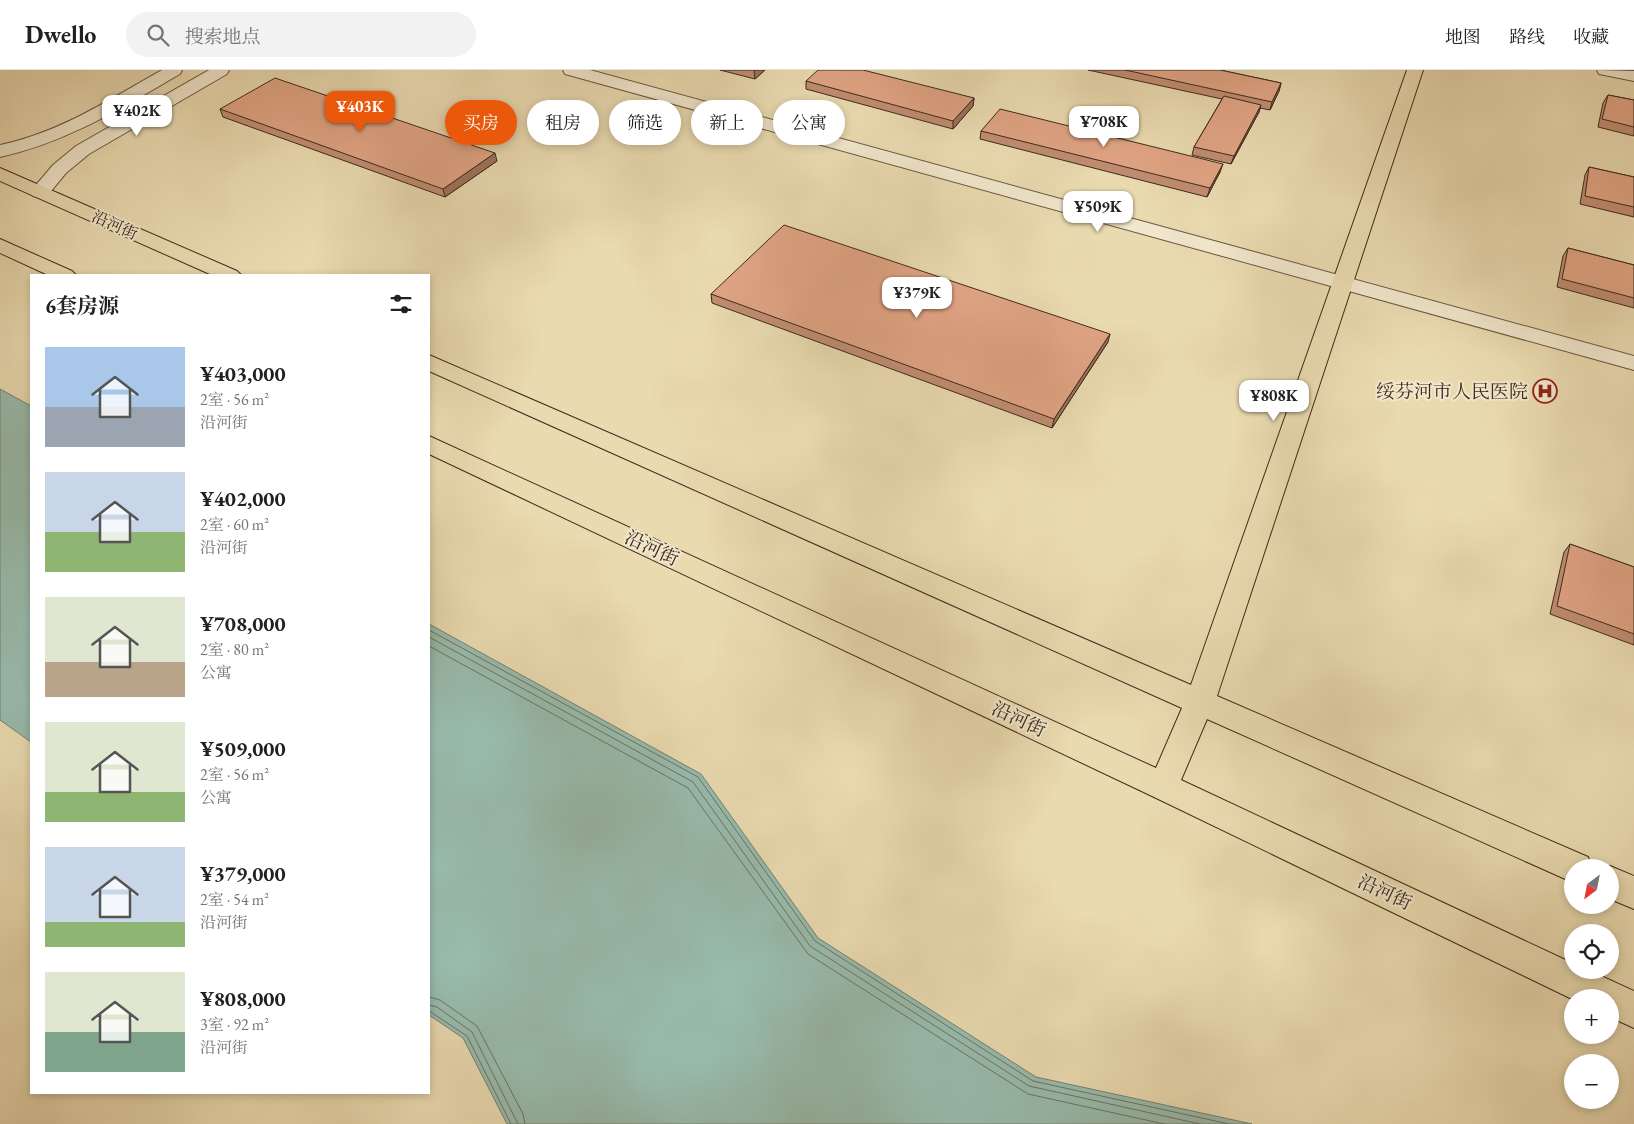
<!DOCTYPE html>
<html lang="zh">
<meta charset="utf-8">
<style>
body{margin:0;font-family:"EB Garamond","Noto Serif SC",serif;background:#f2f2f2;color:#202124;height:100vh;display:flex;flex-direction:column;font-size:19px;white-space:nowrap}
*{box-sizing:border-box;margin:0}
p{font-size:16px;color:#757577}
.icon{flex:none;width:28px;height:28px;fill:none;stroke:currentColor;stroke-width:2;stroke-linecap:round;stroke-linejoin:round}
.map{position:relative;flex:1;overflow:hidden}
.side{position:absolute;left:30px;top:204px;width:400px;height:820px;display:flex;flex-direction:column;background:#fff;border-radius:0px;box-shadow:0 2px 8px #0003}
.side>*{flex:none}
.top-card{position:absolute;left:445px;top:30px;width:475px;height:45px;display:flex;gap:10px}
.needle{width:32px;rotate:212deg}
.fabs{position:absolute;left:1564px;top:789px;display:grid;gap:10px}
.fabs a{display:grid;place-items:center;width:55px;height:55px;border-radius:50%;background:#fff;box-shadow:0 2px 8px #0003;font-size:25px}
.price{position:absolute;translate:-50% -42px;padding:0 11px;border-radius:10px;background:#fff;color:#222;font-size:16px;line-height:32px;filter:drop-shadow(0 1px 2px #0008)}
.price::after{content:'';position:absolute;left:50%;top:30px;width:15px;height:11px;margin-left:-8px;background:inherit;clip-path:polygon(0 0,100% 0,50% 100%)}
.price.current{background:#ea580c;color:#fff}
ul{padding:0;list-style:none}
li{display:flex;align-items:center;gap:15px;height:125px;padding:0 15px}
li span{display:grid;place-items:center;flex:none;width:140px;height:100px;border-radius:0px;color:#555}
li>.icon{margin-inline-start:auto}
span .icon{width:60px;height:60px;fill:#fffc;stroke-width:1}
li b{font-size:21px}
h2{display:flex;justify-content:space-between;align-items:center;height:60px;padding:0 15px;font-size:21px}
.tag{padding:0 18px;border-radius:22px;background:#fff;box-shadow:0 2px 8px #0003;font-size:18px;line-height:45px}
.tag.current{background:#ea580c;color:#fff}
header{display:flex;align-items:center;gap:30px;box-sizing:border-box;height:70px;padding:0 25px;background:#fff;border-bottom:1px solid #e0e0e0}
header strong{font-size:24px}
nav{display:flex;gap:28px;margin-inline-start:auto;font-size:18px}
.search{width:350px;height:45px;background:#f2f2f2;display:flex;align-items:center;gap:12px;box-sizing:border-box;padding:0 18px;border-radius:28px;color:#757577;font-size:19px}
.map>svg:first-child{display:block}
.water{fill:#98bbac;stroke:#748173}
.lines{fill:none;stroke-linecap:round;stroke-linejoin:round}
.shore{stroke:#6a7365;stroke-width:1}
.minor-casing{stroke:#685742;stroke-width:2}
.major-casing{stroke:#3d2b1e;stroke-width:2}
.minor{fill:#f1e7cc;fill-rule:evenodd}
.major{fill:#eadab0;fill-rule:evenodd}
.wall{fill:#c18d72;stroke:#3d2b1e}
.shaded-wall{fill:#9d735c;stroke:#3d2b1e}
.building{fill:#e0a484;stroke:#3d2b1e}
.labels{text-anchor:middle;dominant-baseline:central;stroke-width:4;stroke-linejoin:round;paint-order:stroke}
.far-street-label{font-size:16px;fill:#3d2b1e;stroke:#f1e7cc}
.poi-label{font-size:19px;fill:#3d2b1e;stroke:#f1e7cc;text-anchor:end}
.street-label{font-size:19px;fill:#3d2b1e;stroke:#f1e7cc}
</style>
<header>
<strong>Dwello</strong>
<div class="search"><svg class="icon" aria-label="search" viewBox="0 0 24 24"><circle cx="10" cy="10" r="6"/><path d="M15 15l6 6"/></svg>搜索地点</div>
<nav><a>地图</a><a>路线</a><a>收藏</a></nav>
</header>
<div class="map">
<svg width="1634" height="1054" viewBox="0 0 1634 1054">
<rect width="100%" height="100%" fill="#eadab0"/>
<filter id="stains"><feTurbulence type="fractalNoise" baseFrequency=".004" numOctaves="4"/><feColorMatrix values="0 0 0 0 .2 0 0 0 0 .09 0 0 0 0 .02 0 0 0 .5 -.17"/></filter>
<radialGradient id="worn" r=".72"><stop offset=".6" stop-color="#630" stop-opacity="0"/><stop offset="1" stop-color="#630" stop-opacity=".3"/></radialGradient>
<g class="water">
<path d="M0,319L31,336V672L0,650Z"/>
<path d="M429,554L701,704L818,868L1036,1007L1252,1054H507L463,968L429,945Z"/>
</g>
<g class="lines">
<g class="shore">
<path d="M429,560L698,707L815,871L1033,1011L1229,1054"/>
<path d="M429,567L693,712L810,876L1029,1016L1200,1054"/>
<path d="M429,576L688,718L808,884L1028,1024L1164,1054"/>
<path d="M429,927L440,930L477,956L523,1044L525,1054"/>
<path d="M429,935L437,937L472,962L518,1054"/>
<path d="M429,941L467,966L511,1054"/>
</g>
<g class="minor-casing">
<g id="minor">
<path d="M162,0H182L180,4C121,38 68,72 0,87V75C59,63 110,29 162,0Z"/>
<path d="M209,0H229L227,4L89,84L66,103L47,126L40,128L33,126L30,122L53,95L76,76Z"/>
<path d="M563,0H590L1634,286V300L565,4Z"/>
<path d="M1597,0L1634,1V11L1599,4Z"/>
</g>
</g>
<g class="major-casing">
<g id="major">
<path d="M1407,0H1423L1217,626L1588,787L1592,798H1572V812L1207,649L1181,710L1572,893V900H1588L1634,921V958L1610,947V928H1572V929L1152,726L429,384V366L1156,698L1182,638L429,301V285L1191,615Z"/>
<path d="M0,98L237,201L241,205H212L0,111Z"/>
<path d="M0,169L72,201L76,205H48L0,183Z"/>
<path d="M1610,796L1634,806V839L1610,829V798H1607Z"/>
</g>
</g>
<use href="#minor" class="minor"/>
<use href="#major" class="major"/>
</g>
<g class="wall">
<path d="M720,0H765L755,9Z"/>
<path d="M1088,0H1220L1281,13L1279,21L1270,40L1260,38L1259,42L1231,94L1192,85L1194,77L1222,29Z"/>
<path d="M806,11L974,28L973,36L953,59L806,19Z"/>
<path d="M1608,25L1634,30V66L1598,57L1603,33Z"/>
<path d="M220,39L497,91L445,127L223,47Z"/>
<path d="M981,61L1220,102L1207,127L980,69Z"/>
<path d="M1589,97L1634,107V147L1580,134L1585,105Z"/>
<path d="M1568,178L1634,195V238L1557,217L1563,186Z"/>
<path d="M711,224L1108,272L1052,358L712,233Z"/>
<path d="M1570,474L1634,497V575L1550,544L1564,482Z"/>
</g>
<g class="shaded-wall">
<path d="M756,0H765L755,9L754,1Z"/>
<path d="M1281,13L1279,21L1270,40L1272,32Z"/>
<path d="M974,28L973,36L953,59V51Z"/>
<path d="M1261,35L1259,42L1231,94L1234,86Z"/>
<path d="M495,83L497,91L445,127L443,119Z"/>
<path d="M1223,94L1220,102L1207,127L1210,118Z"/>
<path d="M1110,264L1108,272L1052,358L1054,349Z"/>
</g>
<g class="building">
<path d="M818,0H863L974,28L953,51L806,11Z"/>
<path d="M1125,0H1220L1281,13L1272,32Z"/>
<path d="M275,8L495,83L443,119L220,39Z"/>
<path d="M1608,25L1634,30V57L1602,49Z"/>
<path d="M1224,26L1261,35L1234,86L1194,77Z"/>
<path d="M1000,39L1223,94L1210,118L981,61Z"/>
<path d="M1589,97L1634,107V137L1585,126Z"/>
<path d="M784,155L1110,264L1054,349L711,224Z"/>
<path d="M1568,178L1634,195V228L1562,209Z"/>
<path d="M1570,474L1634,497V564L1557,536Z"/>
</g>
<defs>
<g id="hospital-ring" transform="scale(1.25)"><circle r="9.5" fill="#f1e7cc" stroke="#8f2418" stroke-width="1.5"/><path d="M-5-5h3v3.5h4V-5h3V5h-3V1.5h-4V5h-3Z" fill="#8f2418"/></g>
</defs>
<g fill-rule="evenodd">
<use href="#hospital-ring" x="1545" y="321"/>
</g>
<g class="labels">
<g class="far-street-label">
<text transform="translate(115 155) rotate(24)">沿河街</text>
</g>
<g class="poi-label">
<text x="1528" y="321">绥芬河市人民医院</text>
</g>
<g class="street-label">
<text transform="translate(652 478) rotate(25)">沿河街</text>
<text transform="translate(1019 649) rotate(25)">沿河街</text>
<text transform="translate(1385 822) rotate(25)">沿河街</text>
</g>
</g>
<rect width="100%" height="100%" filter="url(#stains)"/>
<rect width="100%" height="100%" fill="url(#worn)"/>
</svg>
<div class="fabs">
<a><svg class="needle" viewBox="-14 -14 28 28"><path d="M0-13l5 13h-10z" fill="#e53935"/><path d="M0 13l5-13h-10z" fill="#757577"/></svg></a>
<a><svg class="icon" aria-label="locate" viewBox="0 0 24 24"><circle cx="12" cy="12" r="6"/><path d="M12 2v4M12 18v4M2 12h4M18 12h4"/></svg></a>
<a>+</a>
<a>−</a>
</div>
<b class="price current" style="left:360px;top:63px">¥403K</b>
<b class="price" style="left:137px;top:67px">¥402K</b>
<b class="price" style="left:1104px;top:78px">¥708K</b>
<b class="price" style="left:1098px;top:163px">¥509K</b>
<b class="price" style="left:917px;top:249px">¥379K</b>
<b class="price" style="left:1274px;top:352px">¥808K</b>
<div class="top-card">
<a class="tag current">买房</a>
<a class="tag">租房</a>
<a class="tag">筛选</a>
<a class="tag">新上</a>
<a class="tag">公寓</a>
</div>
<section class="side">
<h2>6套房源<svg class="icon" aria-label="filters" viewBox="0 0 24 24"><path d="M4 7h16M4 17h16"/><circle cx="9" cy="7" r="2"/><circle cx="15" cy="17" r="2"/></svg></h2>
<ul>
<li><span style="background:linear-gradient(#a9c7e8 60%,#9aa5b1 0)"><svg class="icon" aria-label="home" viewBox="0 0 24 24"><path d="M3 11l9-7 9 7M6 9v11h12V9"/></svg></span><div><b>¥403,000</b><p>2室 · 56 m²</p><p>沿河街</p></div></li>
<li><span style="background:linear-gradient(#c9d6e8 60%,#8fb573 0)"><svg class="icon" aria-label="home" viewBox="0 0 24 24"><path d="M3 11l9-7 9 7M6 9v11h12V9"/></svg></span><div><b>¥402,000</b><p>2室 · 60 m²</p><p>沿河街</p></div></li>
<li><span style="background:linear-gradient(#dfe7d0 65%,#b9a48a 0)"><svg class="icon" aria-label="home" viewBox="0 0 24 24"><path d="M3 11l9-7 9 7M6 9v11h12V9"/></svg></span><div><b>¥708,000</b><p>2室 · 80 m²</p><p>公寓</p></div></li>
<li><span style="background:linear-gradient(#dfe7d0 70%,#8fb573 0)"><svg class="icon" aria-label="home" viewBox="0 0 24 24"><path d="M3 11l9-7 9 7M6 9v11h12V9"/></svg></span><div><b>¥509,000</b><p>2室 · 56 m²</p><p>公寓</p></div></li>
<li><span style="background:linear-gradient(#c9d6e8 75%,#8fb573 0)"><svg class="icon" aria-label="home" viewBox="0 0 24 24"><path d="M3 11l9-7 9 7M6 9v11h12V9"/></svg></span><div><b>¥379,000</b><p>2室 · 54 m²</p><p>沿河街</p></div></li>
<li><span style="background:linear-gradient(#dfe7d0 60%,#7fa58c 0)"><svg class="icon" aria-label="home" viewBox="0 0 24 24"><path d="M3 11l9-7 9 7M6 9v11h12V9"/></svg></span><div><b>¥808,000</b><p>3室 · 92 m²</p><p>沿河街</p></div></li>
</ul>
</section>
</div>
